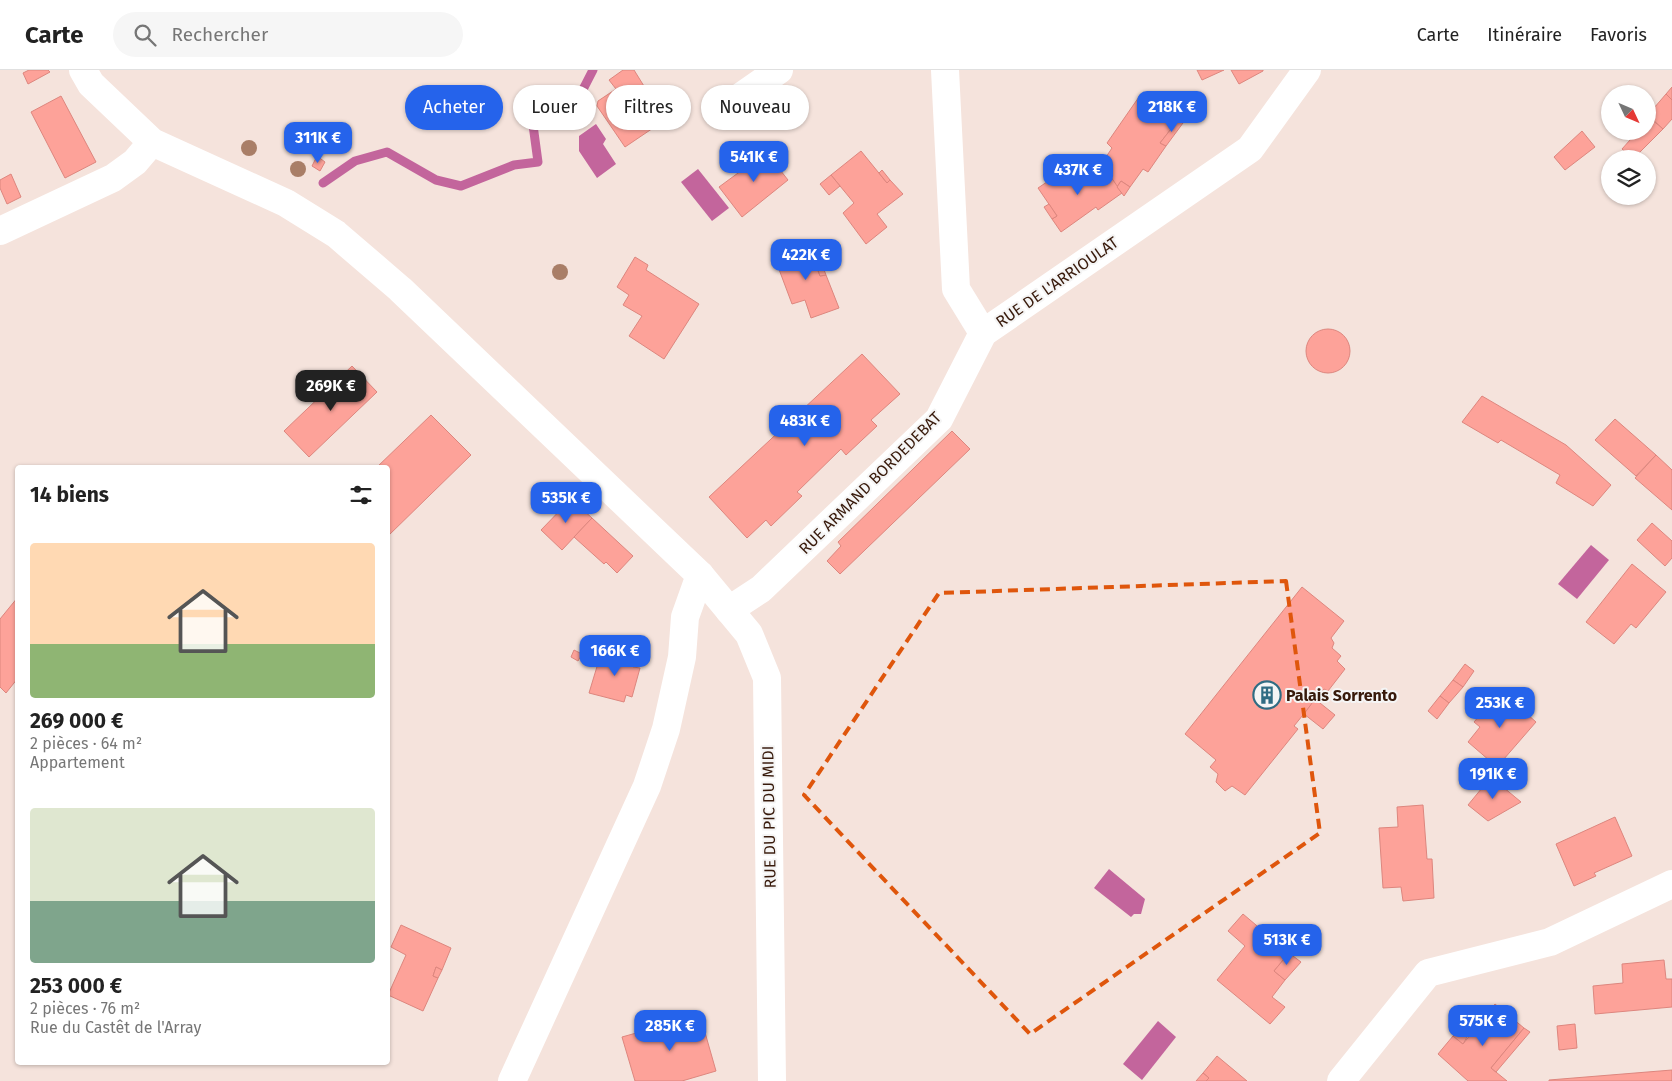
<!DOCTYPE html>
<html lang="fr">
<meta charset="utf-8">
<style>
body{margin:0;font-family:"Fira Sans",sans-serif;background:#f6f6f6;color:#222;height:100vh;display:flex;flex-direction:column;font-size:19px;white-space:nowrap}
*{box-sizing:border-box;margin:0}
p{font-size:16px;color:#767676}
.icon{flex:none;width:28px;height:28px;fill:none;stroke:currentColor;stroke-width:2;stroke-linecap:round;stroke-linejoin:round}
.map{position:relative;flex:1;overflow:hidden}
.side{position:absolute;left:15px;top:395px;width:375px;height:600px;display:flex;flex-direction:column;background:#fff;border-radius:5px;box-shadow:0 1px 4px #0004}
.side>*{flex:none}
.banner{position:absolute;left:405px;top:15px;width:475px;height:45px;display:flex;gap:10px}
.needle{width:32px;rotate:134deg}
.fabs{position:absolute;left:1601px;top:15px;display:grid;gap:10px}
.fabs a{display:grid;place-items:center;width:55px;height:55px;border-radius:50%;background:#fff;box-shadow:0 1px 4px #0004;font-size:25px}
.price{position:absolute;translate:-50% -42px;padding:0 11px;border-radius:10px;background:#2563eb;color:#fff;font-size:16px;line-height:32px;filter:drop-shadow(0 1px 2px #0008)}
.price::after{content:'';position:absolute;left:50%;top:30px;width:15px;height:11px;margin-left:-8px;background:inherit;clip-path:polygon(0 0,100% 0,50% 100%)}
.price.selected{background:#222;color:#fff}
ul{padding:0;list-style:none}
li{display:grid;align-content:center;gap:10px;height:265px;padding:0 15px}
li span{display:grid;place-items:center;height:155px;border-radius:5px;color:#555}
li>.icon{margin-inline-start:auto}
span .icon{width:90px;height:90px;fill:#fffc;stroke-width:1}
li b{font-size:21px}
h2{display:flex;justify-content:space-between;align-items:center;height:60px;padding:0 15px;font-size:21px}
.tag{padding:0 18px;border-radius:22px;background:#fff;box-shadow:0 1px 4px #0004;font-size:18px;line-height:45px}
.tag.selected{background:#2563eb;color:#fff}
header{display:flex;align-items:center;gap:30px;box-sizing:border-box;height:70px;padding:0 25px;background:#fff;border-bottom:1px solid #e0e0e0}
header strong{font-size:24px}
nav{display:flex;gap:28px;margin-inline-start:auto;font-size:18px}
.search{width:350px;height:45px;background:#f6f6f6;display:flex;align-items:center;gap:12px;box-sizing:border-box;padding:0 18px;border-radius:28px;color:#767676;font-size:19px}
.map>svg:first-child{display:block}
.water{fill:#c3659c}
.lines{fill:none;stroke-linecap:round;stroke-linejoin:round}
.stream{stroke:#c3659c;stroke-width:9}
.building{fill:#fda299;stroke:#dd867e}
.minor{stroke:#fff;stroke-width:28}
.tree{fill:#a97e67}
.marked{fill:none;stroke:#df560c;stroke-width:4;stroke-dasharray:10 6;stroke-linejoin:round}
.labels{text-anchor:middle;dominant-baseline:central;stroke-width:4;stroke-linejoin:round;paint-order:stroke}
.street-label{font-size:16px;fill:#381a0b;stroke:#f5f5f5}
.poi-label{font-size:16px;font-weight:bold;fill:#381a0b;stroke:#f5f5f5;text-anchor:start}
</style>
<header>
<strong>Carte</strong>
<div class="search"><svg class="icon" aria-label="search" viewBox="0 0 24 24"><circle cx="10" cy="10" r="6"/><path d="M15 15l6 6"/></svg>Rechercher</div>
<nav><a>Carte</a><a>Itinéraire</a><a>Favoris</a></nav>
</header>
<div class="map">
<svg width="1672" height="1011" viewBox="0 0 1672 1011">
<rect width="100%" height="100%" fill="#f5e3dc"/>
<g class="water">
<path d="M596,54L606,69L603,74L616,94L597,108L579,81V66Z"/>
<path d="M698,99L729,138L712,151L681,112Z"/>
<path d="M1591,475L1609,490L1577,529L1558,514Z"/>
<path d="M1109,799L1145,829L1141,844H1134L1131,847L1094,818Z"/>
<path d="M1158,951L1176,967L1142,1010L1123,994Z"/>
</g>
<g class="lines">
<path class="stream" d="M323,113L355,91L387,82L436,110L461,116L514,95L538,92L533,55L560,48L575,35L593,0"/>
</g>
<g class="building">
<path d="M29,0H48L50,2L28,14L23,3Z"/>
<path d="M623,0H634L665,50L625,77L597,36L598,31L616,19L609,10Z"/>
<path d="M1197,0H1224L1202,10Z"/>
<path d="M1231,0H1263V1L1239,14Z"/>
<path d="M1672,17V30L1666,24Z"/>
<path d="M1141,24L1178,50L1160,73L1166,76L1148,102L1143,99L1130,117L1121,111L1117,117L1102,93L1112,78L1107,73Z"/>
<path d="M1666,24L1672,30V49L1663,59L1648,45Z"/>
<path d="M61,26L96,92L65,108L31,42Z"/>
<path d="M1650,48L1663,59L1633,89L1622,79L1638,61H1648V51Z"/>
<path d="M1178,50L1183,53L1166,76L1160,73Z"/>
<path d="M1582,61L1595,77L1565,100L1554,87Z"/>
<path d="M762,77L788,110L742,147L719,117L753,92L749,87Z"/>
<path d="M861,81L887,113L890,110L903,124L877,144L887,157L866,174L843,143L854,133L831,105Z"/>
<path d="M317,86L325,92L320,101L312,96Z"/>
<path d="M749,87L753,92L741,101L736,96Z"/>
<path d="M1069,97L1080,114L1104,97L1122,123L1098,140L1096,137L1061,162L1052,149L1057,146L1038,118Z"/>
<path d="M882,100L890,110L887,113L879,103Z"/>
<path d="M11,104L21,127L7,134L0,118V110Z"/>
<path d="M831,105L840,116L829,125L820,114Z"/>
<path d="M1121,111L1130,117L1124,126L1117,117Z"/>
<path d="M1049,134L1057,146L1052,149L1044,137Z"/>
<path d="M808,175L820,206L826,205L839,238L811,248L805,230L792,234L774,186Z"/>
<path d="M635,187L648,195L646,200L699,234L664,289L629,266L642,246L623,235L629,225L617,217Z"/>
<path d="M821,192L826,205L820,206L816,194Z"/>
<circle cx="1328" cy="281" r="22"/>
<path d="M862,284L900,324L871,350L877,356L846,385L841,379L797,422L802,426L771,456L766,450L747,468L709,427Z"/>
<path d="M352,296L377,322L309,387L284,361Z"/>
<path d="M1482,326L1566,375L1611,415L1593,436L1556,413L1560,405L1501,370L1498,373L1462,352Z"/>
<path d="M431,345L471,385L388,466V398H376Z"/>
<path d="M1615,349L1656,385L1636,406L1595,370Z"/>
<path d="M952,361L970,379L840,504L827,491L841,476L838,472Z"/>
<path d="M1656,385L1672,400V440L1635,408Z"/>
<path d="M571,429L592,448L562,480L541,460Z"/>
<path d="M592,448L633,486L617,503L606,492L604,494L574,467Z"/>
<path d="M1652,453L1672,471V488L1665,496L1637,470Z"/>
<path d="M1632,494L1666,522L1636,558L1631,554L1614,574L1586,552Z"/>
<path d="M1302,517L1344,551L1331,568L1334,573L1332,578L1341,586L1337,591L1345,599L1328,621L1324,619L1294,656L1298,659L1245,725L1232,716L1225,721L1216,712L1218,704L1210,697L1216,690L1185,664Z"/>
<path d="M18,527V608L6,623L0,617V549Z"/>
<path d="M574,580L582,584L578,591L571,587Z"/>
<path d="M602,580L636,589L633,597L640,598L632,627L626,625L624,632L589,623Z"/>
<path d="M1465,594L1474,601L1463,617L1453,610Z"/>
<path d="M1453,610L1463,617L1449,633L1440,626Z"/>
<path d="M1501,621L1536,652L1497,697L1468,672L1480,657L1474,652Z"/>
<path d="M1440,626L1449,633L1437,649L1428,641Z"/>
<path d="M1315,629L1335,645L1323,659L1304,644Z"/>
<path d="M1491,707L1521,732L1488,751L1468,735Z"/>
<path d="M1423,735L1427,789H1432L1434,828L1403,831L1401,817L1383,818L1379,758L1398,757L1397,737Z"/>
<path d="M1615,747L1632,786L1594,803L1596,806L1574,816L1556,774Z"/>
<path d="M1243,844L1289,883L1274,901L1285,910L1272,927L1285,937L1270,954L1217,910L1245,876L1228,861Z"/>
<path d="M401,855L451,878L442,900L436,897L433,906L438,908L423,941L388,925L406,885L391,877Z"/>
<path d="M1289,883L1301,892L1285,910L1274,901Z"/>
<path d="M1664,890L1666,909H1672V937L1595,944L1593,916L1623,913L1622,894Z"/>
<path d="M436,897L442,900L438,908L433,906Z"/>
<path d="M1495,934L1524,958L1491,998L1507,1011H1468L1438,984L1453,966L1463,974Z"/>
<path d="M700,945L716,1001L682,1011H635L622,967Z"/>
<path d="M1575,954L1577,978L1559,980L1557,956Z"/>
<path d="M1524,958L1530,962L1496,1002L1491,998Z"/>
<path d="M1458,960L1467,967L1463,974L1453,966Z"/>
<path d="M1217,986L1247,1011H1206L1209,1008L1203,1003Z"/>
<path d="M1672,1000V1011H1549V1010Z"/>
<path d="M1203,1003L1209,1008L1206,1011H1196Z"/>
</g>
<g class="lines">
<g class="minor">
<path d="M83,0L91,14L152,72L286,133L336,164L400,219L700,505L749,564L767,608L772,1011"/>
<path d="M945,0L956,219L983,263"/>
<path d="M736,30L779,0"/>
<path d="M0,161L113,108L135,92L152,72"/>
<path d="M729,540L761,519L939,349L983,263L1250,79L1307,0"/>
<path d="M512,1011L647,716L666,659L682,587L685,547L700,505"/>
<path d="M1341,1011L1428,903L1550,872L1672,814"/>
</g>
</g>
<g class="tree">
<circle cx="249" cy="78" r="8"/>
<circle cx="298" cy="99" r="8"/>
<circle cx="560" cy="202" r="8"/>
</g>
<path class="marked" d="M1286,511L1320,763L1030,964L804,725L939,523Z"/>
<defs>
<g id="building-ring" transform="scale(1.4375)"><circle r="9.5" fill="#f5f5f5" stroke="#306c83" stroke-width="1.5"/><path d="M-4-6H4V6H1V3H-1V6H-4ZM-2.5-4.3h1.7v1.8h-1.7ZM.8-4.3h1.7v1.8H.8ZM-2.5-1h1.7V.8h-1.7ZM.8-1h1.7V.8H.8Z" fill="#306c83"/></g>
</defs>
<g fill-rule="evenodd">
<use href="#building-ring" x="1267" y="625"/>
</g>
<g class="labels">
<g class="street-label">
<text transform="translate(1057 212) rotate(-35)">RUE DE L'ARRIOULAT</text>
<text transform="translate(870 413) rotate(-45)">RUE ARMAND BORDEDEBAT</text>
<text transform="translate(769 747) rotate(-91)">RUE DU PIC DU MIDI</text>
</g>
<g class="poi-label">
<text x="1286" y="625">Palais Sorrento</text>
</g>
</g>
</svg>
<div class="fabs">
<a><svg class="needle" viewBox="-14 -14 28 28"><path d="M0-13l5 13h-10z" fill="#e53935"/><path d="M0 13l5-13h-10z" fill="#767676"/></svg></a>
<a><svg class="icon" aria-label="layers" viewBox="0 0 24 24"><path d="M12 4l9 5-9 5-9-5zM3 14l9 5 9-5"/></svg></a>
</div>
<b class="price" style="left:1172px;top:63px">218K €</b>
<b class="price" style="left:318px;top:94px">311K €</b>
<b class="price" style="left:754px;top:113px">541K €</b>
<b class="price" style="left:1078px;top:126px">437K €</b>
<b class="price" style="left:806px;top:211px">422K €</b>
<b class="price selected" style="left:331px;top:342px">269K €</b>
<b class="price" style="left:805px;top:377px">483K €</b>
<b class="price" style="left:566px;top:454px">535K €</b>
<b class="price" style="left:615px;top:607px">166K €</b>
<b class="price" style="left:1500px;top:659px">253K €</b>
<b class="price" style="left:1493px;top:730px">191K €</b>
<b class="price" style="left:1287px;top:896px">513K €</b>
<b class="price" style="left:1483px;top:977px">575K €</b>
<b class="price" style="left:670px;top:982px">285K €</b>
<div class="banner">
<a class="tag selected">Acheter</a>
<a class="tag">Louer</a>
<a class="tag">Filtres</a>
<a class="tag">Nouveau</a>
</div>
<section class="side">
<h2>14 biens<svg class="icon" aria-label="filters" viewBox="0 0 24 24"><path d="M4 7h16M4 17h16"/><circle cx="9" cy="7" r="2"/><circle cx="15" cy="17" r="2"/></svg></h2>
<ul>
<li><span style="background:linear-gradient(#ffd9b3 65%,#8fb573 0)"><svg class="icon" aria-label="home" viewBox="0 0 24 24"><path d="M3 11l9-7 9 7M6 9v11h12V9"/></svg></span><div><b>269 000 €</b><p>2 pièces · 64 m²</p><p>Appartement</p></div></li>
<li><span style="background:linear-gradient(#dfe7d0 60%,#7fa58c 0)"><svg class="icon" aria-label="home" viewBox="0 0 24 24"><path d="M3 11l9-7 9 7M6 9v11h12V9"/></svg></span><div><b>253 000 €</b><p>2 pièces · 76 m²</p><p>Rue du Castêt de l'Array</p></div></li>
</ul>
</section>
</div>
